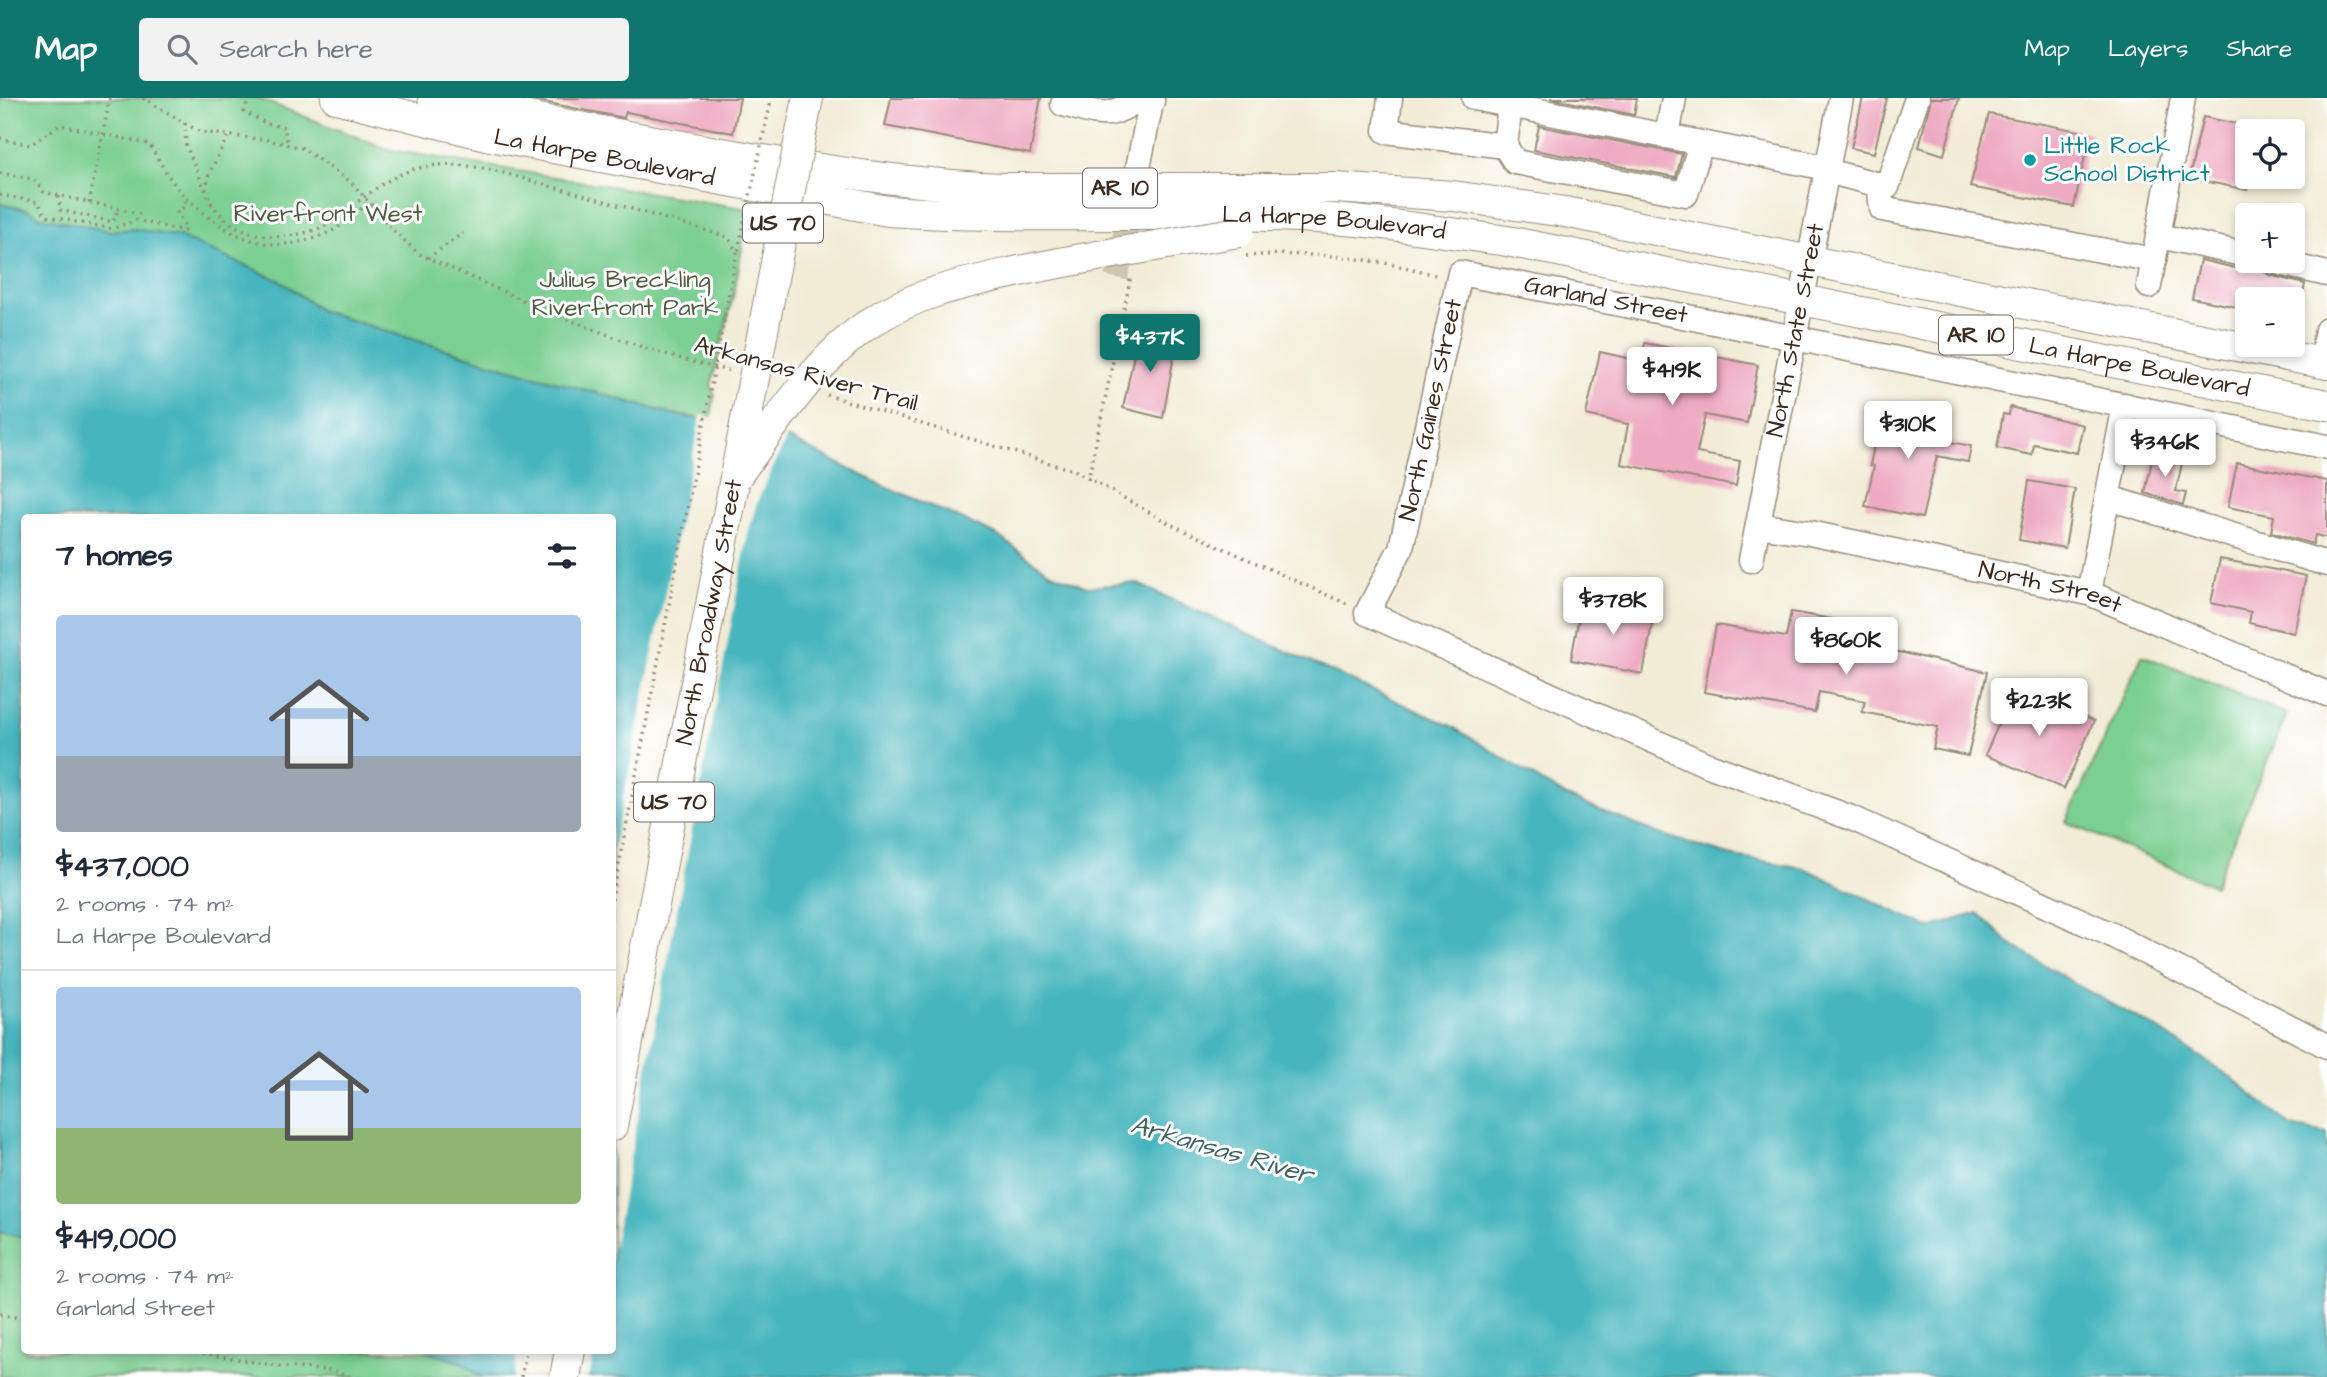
<!DOCTYPE html>
<meta charset="utf-8">
<style>
body{margin:0;font-family:"Architects Daughter",sans-serif;background:#f2f2f3;color:#1f2937;height:100vh;display:flex;flex-direction:column;font-size:26px;white-space:nowrap}
*{box-sizing:border-box;margin:0}
p{font-size:23px;color:#747a83}
.icon{flex:none;width:38px;height:38px;fill:none;stroke:currentColor;stroke-width:2;stroke-linecap:round;stroke-linejoin:round}
.map{position:relative;flex:1;overflow:hidden}
.sheet{position:absolute;left:21px;top:416px;width:595px;height:840px;display:flex;flex-direction:column;background:#fff;border-radius:7px;box-shadow:0 4px 10px #0003}
.sheet>*{flex:none}
.tools{position:absolute;left:2235px;top:21px;display:grid;gap:14px}
.tools a{display:grid;place-items:center;width:70px;height:70px;border-radius:7px;background:#fff;box-shadow:0 4px 10px #0003;font-size:35px}
.price{position:absolute;translate:-50% -60px;padding:0 16px;border-radius:7px;background:#fff;color:#222;font-size:23px;line-height:46px;filter:drop-shadow(0 2px 4px #0008)}
.price::after{content:'';position:absolute;left:50%;top:42px;width:21px;height:16px;margin-left:-10px;background:inherit;clip-path:polygon(0 0,100% 0,50% 100%)}
.price.active{background:#0f766e;color:#fff}
ul{padding:0;list-style:none}
li{display:grid;align-content:center;gap:14px;height:371px;padding:0 35px}
li+li{border-top:2px solid #e0e1e3}
li span{display:grid;place-items:center;height:217px;border-radius:7px;color:#555}
li>.icon{margin-inline-start:auto}
span .icon{width:126px;height:126px;fill:#fffc;stroke-width:1}
li b{font-size:30px}
h2{display:flex;justify-content:space-between;align-items:center;height:84px;padding:0 35px;font-size:30px}
header{display:flex;align-items:center;gap:42px;box-sizing:border-box;height:98px;padding:0 35px;background:#0f766e;color:#fff}
header strong{font-size:33px}
nav{display:flex;gap:38px;margin-inline-start:auto;font-size:24px}
.search{width:490px;height:63px;background:#f2f2f3;display:flex;align-items:center;gap:18px;box-sizing:border-box;padding:0 24px;border-radius:7px;color:#747a83;font-size:26px}
.map>svg:first-child{display:block}
.green{fill:#7ccf92;stroke:#5c7c58;stroke-width:2}
.water{fill:#46b5bd;stroke:#40706e;stroke-width:2}
.pier{fill:#f1ecd6}
.building{fill:#eeaac2}
.lines{fill:none;stroke-linecap:round;stroke-linejoin:round}
.minor-tunnel{stroke:#cdc5b1;stroke-width:24;stroke-dasharray:24 12;stroke-linecap:butt}
.minor-casing{stroke:#968b7a;stroke-width:27}
.major-casing{stroke:#968b7a;stroke-width:32}
.path{stroke:#968b7a;stroke-width:3.5;stroke-dasharray:2 5;stroke-linecap:butt}
.minor{stroke:#fff;stroke-width:24}
.major{stroke:#fff;stroke-width:30}
.major-bridge-casing{stroke:#968b7a;stroke-width:32;stroke-linecap:butt}
.path-bridge{stroke:#968b7a;stroke-width:3.5;stroke-dasharray:2 5;stroke-linecap:butt}
.major-bridge{stroke:#fff;stroke-width:30}
.culture-dot{fill:#0f9aa8;stroke:#fff;stroke-width:2.5}
.labels{text-anchor:middle;dominant-baseline:central;stroke-width:6;stroke-linejoin:round;paint-order:stroke}
.shield{fill:#fff;stroke:#766a62;stroke-width:2}
.shield-label{font-size:23px;font-weight:bold;fill:#3b2a1e}
.culture-label{font-size:24px;fill:#0d838f;stroke:#fff;text-anchor:start}
.street-label{font-size:24px;fill:#3b2a1e;stroke:#fff}
.park-label{font-size:24px;fill:#4e5c41;stroke:#fff}
.water-label{font-size:26px;font-style:italic;fill:#3f625e;stroke:#fff}
</style>
<header>
<strong>Map</strong>
<div class="search"><svg class="icon" aria-label="search" viewBox="0 0 24 24"><circle cx="10" cy="10" r="6"/><path d="M15 15l6 6"/></svg>Search here</div>
<nav><a>Map</a><a>Layers</a><a>Share</a></nav>
</header>
<div class="map">
<svg width="2327" height="1279" viewBox="0 0 2327 1279">
<rect width="100%" height="100%" fill="#fff"/>
<filter id="ink" filterUnits="userSpaceOnUse"><feTurbulence type="fractalNoise" baseFrequency=".0143" numOctaves="2"/><feDisplacementMap in="SourceGraphic" scale="14" xChannelSelector="R" yChannelSelector="G"/><feConvolveMatrix kernelMatrix="1 2 1 2 8 2 1 2 1" color-interpolation-filters="sRGB"/></filter>
<filter id="wash" filterUnits="userSpaceOnUse"><feTurbulence type="fractalNoise" baseFrequency=".00686" numOctaves="4" result="noise"/><feDisplacementMap in="SourceGraphic" scale="28" xChannelSelector="R" yChannelSelector="G"/><feGaussianBlur stdDeviation="1.57" result="paint"/><feColorMatrix in="noise" values="0 0 0 0 0 0 0 0 0 0 0 0 0 0 0 0 0 1.4 0 .05"/><feComposite in="paint" operator="in"/></filter>
<g filter="url(#wash)">
<rect width="100%" height="100%" fill="#f1ecd6"/>
<g class="green">
<path d="M0,0H257L390,52L749,111L734,195L711,288L715,297L710,322L668,315L497,267L321,213L281,183L135,131L110,133L40,119L27,112L0,106Z"/>
<path d="M2142,557L2287,616L2214,788L2066,724Z"/>
<path d="M0,1134L24,1140V1253H424L460,1264L482,1279H0Z"/>
</g>
<path class="water" d="M0,106L28,112L40,119L110,133L135,131L179,139L281,183L321,213L497,267L668,315L787,340L878,385L995,436L1049,474L1087,489L1136,485L1451,628L1567,699L1659,736L1729,757L1804,770L1929,830L1978,815L2010,846L2084,891L2153,928L2231,979L2291,1028L2327,1035V1279H482L460,1264L424,1253H612V420H24V1140L0,1134Z"/>
<g class="pier">
<path d="M701,317L788,337L757,404L748,436L613,1151V751Z"/>
<path d="M518,1253H594L589,1279H514Z"/>
</g>
<g id="blocks">
<g class="building">
<path d="M523,0H740L733,35L626,14L624,20Z"/>
<path d="M891,0H1041L1030,56L885,28Z"/>
<path d="M1550,0H1637L1634,17Z"/>
<path d="M1863,0H1887L1874,55L1851,50Z"/>
<path d="M1931,0H1959L1944,57L1919,49Z"/>
<path d="M1989,16L2090,35L2074,109L1970,89Z"/>
<path d="M2203,19L2247,28V92L2189,80Z"/>
<path d="M1539,28L1682,56L1676,79L1534,52Z"/>
<path d="M2200,162L2244,172H2261L2269,177L2305,186L2302,201H2247V211L2192,200Z"/>
<path d="M1139,232L1177,240L1163,320L1123,310Z"/>
<path d="M1645,245L1758,267L1747,325L1705,317L1697,355L1740,363L1736,388L1621,366L1628,326L1586,317L1600,254L1641,263Z"/>
<path d="M2010,309L2083,327L2077,355L2034,346L2032,357L1997,350L2003,316L2009,317Z"/>
<path d="M1882,310L1944,322L1941,342L1971,348L1968,364L1937,358L1922,420L1865,408L1874,368L1870,367Z"/>
<path d="M2154,353L2170,356L2169,362L2182,365L2176,393L2186,395L2183,407L2145,395Z"/>
<path d="M2237,365L2327,383V440L2315,437L2313,446L2271,434L2274,418L2228,409Z"/>
<path d="M2029,383L2075,391L2065,450L2019,442Z"/>
<path d="M2220,461L2306,478L2294,535L2249,525L2251,514L2211,505Z"/>
<path d="M1582,502L1654,515L1643,576L1571,562Z"/>
<path d="M1791,514L1832,521L1830,533L1869,541L1868,547L1987,574L1968,658L1933,651L1938,629L1862,614L1865,603L1819,594L1815,614L1704,594L1716,527L1786,539Z"/>
<path d="M2015,589L2094,623L2064,691L1985,657Z"/>
</g>
</g>
</g>
<g filter="url(#ink)">
<use href="#blocks" fill-opacity="0" stroke="#968b7a" stroke-width="2"/>
<g class="lines">
<path class="minor-tunnel" d="M1116,180L1133,98"/>
<g class="minor-casing">
<g id="minor">
<path d="M1390,0L1386,33L1505,48L1510,7"/>
<path d="M1474,0L1827,70"/>
<path d="M1063,6C1077,9 1099,19 1114,14C1130,8 1133,2 1152,3"/>
<path d="M1667,38L1674,0"/>
<path d="M1505,48L1515,64L1686,96L1701,45"/>
<path d="M1138,70L1152,0"/>
<path d="M1827,73L1887,89L1917,0"/>
<path d="M1879,86L1882,111L2154,162"/>
<path d="M2159,138L2247,157"/>
<path d="M2272,163L2327,176"/>
<path d="M2149,188L2183,0"/>
<path d="M2321,265L2327,232"/>
<path d="M2327,349L1765,234L1460,175L1401,450L1367,515L1703,665L1854,721L2110,836L2327,948"/>
<path d="M2109,400L2327,466"/>
<path id="s1" d="M1758,427L1810,435L2089,495L2327,596"/>
<path id="s2" d="M1751,462L1841,0"/>
<path d="M2089,495L2125,307"/>
</g>
</g>
<g class="major-casing">
<g id="major">
<path id="s3" d="M336,0L490,38L888,113C1036,123 1185,111 1333,121C1391,125 1449,135 1507,143L2327,307"/>
<path d="M433,0C539,22 645,42 751,60C836,74 918,87 1004,90H1335L1453,98L1565,114L2327,266"/>
<path d="M799,45L808,0"/>
<path id="s4" d="M612,1028L735,380"/>
<path d="M565,1279L570,1253"/>
</g>
</g>
<g class="path">
<path d="M143,0L200,34L268,42L302,50L352,85L394,133L418,155L428,160C526,204 626,251 731,273"/>
<path d="M250,0L244,14L268,26L284,29L288,46"/>
<path d="M770,7V0"/>
<path d="M185,25L186,48L211,105"/>
<path d="M0,40L30,47L60,27L149,46C159,62 169,82 182,95C222,136 266,161 325,136C341,130 355,116 368,105"/>
<path d="M0,75L33,81L44,94L140,116"/>
<path d="M206,92L209,76L228,38"/>
<path d="M0,97L38,104L46,118L113,131L136,122L184,133L185,128L177,115L184,109L186,98"/>
<path d="M59,98L60,112L113,124L118,112"/>
<path d="M89,105L110,0"/>
<path d="M1246,158C1309,153 1379,160 1439,178"/>
<path d="M428,160L463,135"/>
<path d="M827,297L1076,373L1172,427L1347,506"/>
<path d="M1088,382L1131,178"/>
<path d="M0,1216L24,1221"/>
<path d="M189,1253L278,1268L333,1273L350,1279"/>
<path d="M521,1279L526,1253"/>
</g>
<use href="#minor" class="minor"/>
<use href="#major" class="major"/>
<g class="major-bridge-casing">
<g id="major-bridge">
<path d="M736,374L799,45"/>
<path d="M735,380C774,328 816,261 870,225C914,195 965,185 1015,174C1089,158 1164,147 1239,134"/>
</g>
</g>
<g class="path-bridge">
<path d="M211,105C236,143 286,145 325,128C332,125 340,118 346,113C368,96 392,76 419,70C463,59 512,78 554,89C613,105 670,122 728,139L737,154L612,802"/>
<path d="M738,152L770,7"/>
</g>
<use href="#major-bridge" class="major-bridge"/>
</g>
</g>
<circle class="culture-dot" cx="2030" cy="62" r="7"/>
<g class="labels">
<g class="shield">
<rect x="1083" y="70.5" width="74" height="39" rx="5"/>
<rect x="743" y="105.5" width="80" height="39" rx="5"/>
<rect x="1939" y="217.5" width="74" height="39" rx="5"/>
<rect x="634" y="684.5" width="80" height="39" rx="5"/>
</g>
<g class="shield-label">
<text x="1120" y="90">AR 10</text>
<text x="783" y="125">US 70</text>
<text x="1976" y="237">AR 10</text>
<text x="674" y="704">US 70</text>
</g>
<g class="culture-label">
<text x="2044" y="48">Little Rock<tspan x="2044" dy="28">School District</tspan></text>
</g>
<g class="street-label">
<text stroke="none"><textPath href="#s3" startOffset="275">La Harpe Boulevard</textPath></text>
<text stroke="none"><textPath href="#s3" startOffset="1010">La Harpe Boulevard</textPath></text>
<text transform="translate(1606 202) rotate(11)">Garland Street</text>
<text stroke="none"><textPath href="#s2" startOffset="234">North State Street</textPath></text>
<text stroke="none"><textPath href="#s3" startOffset="1829">La Harpe Boulevard</textPath></text>
<text transform="translate(806 276) rotate(15)">Arkansas River Trail</text>
<text transform="translate(1431 312) rotate(-78)">North Gaines Street</text>
<text stroke="none"><textPath href="#s1" startOffset="299">North Street</textPath></text>
<text stroke="none"><textPath href="#s4" startOffset="523">North Broadway Street</textPath></text>
</g>
<g class="park-label">
<text x="328" y="116">Riverfront West</text>
<text x="625" y="182">Julius Breckling<tspan x="625" dy="28">Riverfront Park</tspan></text>
</g>
<g class="water-label">
<text transform="translate(1222 1052) rotate(16)">Arkansas River</text>
</g>
</g>
</svg>
<div class="tools">
<a><svg class="icon" aria-label="locate" viewBox="0 0 24 24"><circle cx="12" cy="12" r="6"/><path d="M12 2v4M12 18v4M2 12h4M18 12h4"/></svg></a>
<a>+</a>
<a>−</a>
</div>
<b class="price active" style="left:1150px;top:276px">$437K</b>
<b class="price" style="left:1672px;top:309px">$419K</b>
<b class="price" style="left:1908px;top:363px">$310K</b>
<b class="price" style="left:2165px;top:381px">$346K</b>
<b class="price" style="left:1613px;top:539px">$378K</b>
<b class="price" style="left:1846px;top:579px">$860K</b>
<b class="price" style="left:2039px;top:640px">$223K</b>
<section class="sheet">
<h2>7 homes<svg class="icon" aria-label="filters" viewBox="0 0 24 24"><path d="M4 7h16M4 17h16"/><circle cx="9" cy="7" r="2"/><circle cx="15" cy="17" r="2"/></svg></h2>
<ul>
<li><span style="background:linear-gradient(#a9c7e8 65%,#9aa5b1 0)"><svg class="icon" aria-label="home" viewBox="0 0 24 24"><path d="M3 11l9-7 9 7M6 9v11h12V9"/></svg></span><div><b>$437,000</b><p>2 rooms · 74 m²</p><p>La Harpe Boulevard</p></div></li>
<li><span style="background:linear-gradient(#a9c7e8 65%,#8fb573 0)"><svg class="icon" aria-label="home" viewBox="0 0 24 24"><path d="M3 11l9-7 9 7M6 9v11h12V9"/></svg></span><div><b>$419,000</b><p>2 rooms · 74 m²</p><p>Garland Street</p></div></li>
</ul>
</section>
</div>
